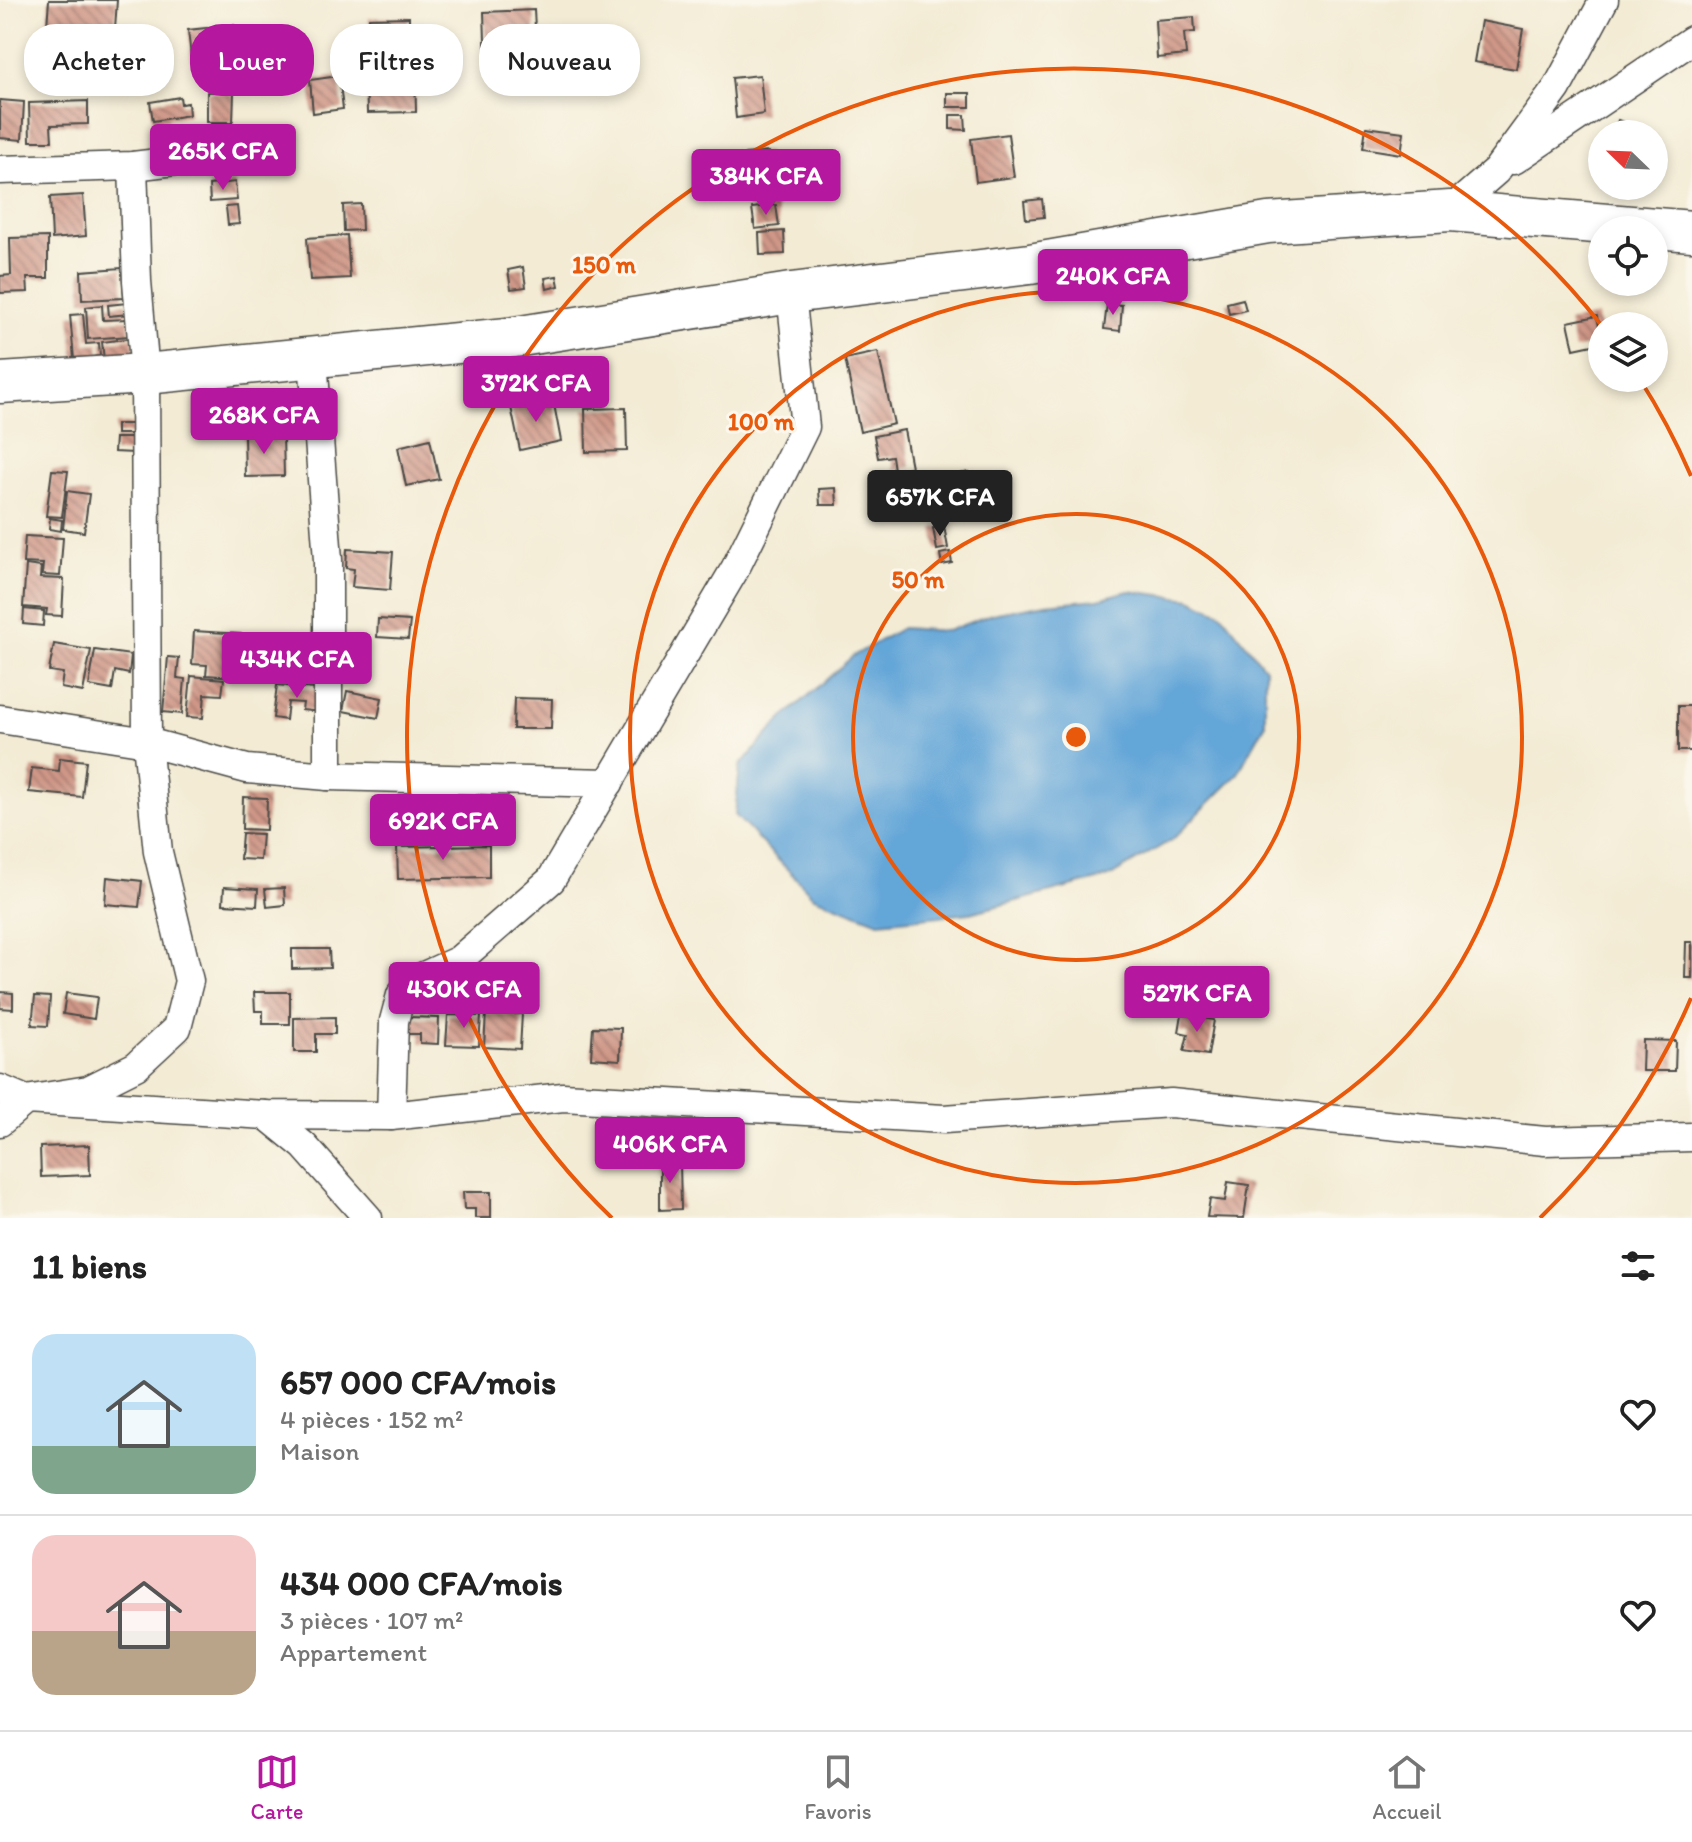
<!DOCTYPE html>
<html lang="fr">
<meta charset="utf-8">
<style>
body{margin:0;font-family:Itim,sans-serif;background:#f2f2f2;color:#222;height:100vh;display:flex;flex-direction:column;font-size:30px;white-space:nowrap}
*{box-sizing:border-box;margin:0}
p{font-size:26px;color:#767676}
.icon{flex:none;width:44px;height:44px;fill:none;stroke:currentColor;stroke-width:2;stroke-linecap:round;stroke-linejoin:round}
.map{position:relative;height:1218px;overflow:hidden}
.sheet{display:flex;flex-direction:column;background:#fff;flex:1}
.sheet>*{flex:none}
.guide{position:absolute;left:24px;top:24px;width:800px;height:72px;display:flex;gap:16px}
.needle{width:52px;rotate:293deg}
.buttons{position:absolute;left:1588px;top:120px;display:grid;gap:16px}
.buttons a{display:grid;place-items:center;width:80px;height:80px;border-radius:50%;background:#fff;box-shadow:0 4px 12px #0003;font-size:40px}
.price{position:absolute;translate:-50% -68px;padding:0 18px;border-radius:8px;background:#b5179e;color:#fff;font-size:26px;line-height:52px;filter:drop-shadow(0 2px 4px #0008)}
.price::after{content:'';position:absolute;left:50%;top:48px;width:24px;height:18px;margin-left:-12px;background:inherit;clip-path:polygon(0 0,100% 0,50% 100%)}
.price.on{background:#222;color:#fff}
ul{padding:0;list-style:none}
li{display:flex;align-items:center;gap:24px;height:200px;padding:0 32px}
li+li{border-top:2px solid #e0e0e0}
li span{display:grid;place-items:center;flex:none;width:224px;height:160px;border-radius:24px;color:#555}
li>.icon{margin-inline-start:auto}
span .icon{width:96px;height:96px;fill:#fffc;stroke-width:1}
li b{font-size:34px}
h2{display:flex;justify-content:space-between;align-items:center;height:96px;padding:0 32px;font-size:34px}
.pill{padding:0 28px;border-radius:32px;background:#fff;box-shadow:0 4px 12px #0003;font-size:28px;line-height:72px}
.pill.on{background:#b5179e;color:#fff}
.dock{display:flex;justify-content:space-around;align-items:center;height:112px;border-top:2px solid #e0e0e0;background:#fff;font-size:22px;color:#767676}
.dock a{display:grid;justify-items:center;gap:4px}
.dock .on{color:#b5179e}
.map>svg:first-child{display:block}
.water{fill:#63a6d8;stroke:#476882;stroke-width:2}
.building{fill:url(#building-back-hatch)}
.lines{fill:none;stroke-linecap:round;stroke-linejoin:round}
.street-casing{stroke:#494844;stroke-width:31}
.secondary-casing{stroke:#494844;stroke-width:43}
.street{stroke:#fff;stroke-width:28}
.secondary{stroke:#fff;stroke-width:40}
.ring{fill:none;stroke:#e8590c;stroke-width:4}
.centre{fill:#e8590c;stroke:#fbf7ec;stroke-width:4}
.ring-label{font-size:24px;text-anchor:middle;font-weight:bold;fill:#e8590c;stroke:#fbf7ec;stroke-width:6;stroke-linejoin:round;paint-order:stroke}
</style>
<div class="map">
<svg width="1692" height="1218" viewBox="0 0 1692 1218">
<defs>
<pattern id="building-back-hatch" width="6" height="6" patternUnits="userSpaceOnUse" patternTransform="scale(2)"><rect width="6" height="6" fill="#cf9787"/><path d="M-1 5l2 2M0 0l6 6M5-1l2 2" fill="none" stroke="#a87b6f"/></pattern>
</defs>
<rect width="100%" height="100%" fill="#fbf7ec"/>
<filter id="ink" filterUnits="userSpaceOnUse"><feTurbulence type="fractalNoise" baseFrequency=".0125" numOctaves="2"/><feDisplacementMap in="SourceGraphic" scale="16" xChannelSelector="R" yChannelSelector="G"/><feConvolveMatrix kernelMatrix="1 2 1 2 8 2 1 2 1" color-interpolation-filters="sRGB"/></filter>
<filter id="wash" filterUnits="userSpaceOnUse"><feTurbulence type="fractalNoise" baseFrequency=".006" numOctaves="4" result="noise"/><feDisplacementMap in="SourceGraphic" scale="32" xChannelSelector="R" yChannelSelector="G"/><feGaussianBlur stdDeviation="1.8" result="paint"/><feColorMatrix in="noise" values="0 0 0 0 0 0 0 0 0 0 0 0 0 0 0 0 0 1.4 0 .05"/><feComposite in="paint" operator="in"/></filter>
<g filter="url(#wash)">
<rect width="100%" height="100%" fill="#f3ebd4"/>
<path class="water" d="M1129,591L1191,599L1221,613L1265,668V725L1237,775L1173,839L1109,877L970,913L879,922L814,897L735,815L740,766L781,720L853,656L902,628L947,631L992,614L1046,604L1098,599Z"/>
<g id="blocks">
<g class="building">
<path d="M49,0H117L115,29L47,26Z"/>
<path d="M534,10L537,65L486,68L484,12Z"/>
<path d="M409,17V31H423V66L359,67L358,41H369V18Z"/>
<path d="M1194,17L1195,32L1184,33L1186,55L1157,58L1155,20Z"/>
<path d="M1481,21L1523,29L1516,69L1474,62Z"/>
<path d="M234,25L238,61L192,66L188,30Z"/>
<path d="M64,32L119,34L118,67L87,66V74L62,73Z"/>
<path d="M415,69L416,112L367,113L366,70Z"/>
<path d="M760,75L764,114L736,118L732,78Z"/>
<path d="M339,76L343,109L313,113L310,80Z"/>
<path d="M207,92H234L233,122H207Z"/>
<rect x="947" y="93" width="23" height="14"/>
<path d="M180,97L181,104L188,103L189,115L153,121L150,102Z"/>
<path d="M0,100L24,102L22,140L0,138Z"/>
<path d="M88,101V124L51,125L52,141H30L29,103Z"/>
<path d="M950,115H965L966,130L950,129Z"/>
<path d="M1618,120L1644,130L1643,134H1613Z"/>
<path d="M211,124H231V135L211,136Z"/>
<path d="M1366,127L1404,132L1401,154L1363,148Z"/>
<path d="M1008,134L1014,177L976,182L971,139Z"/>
<path d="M768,152L774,201L751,203L745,154Z"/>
<path d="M235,182L237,200L210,202L209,185Z"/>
<path d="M83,195L86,236L52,239L50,197Z"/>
<path d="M1042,199L1044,217L1026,219L1024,201Z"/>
<path d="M361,204L362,230L344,231L343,205Z"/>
<path d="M776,205L779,226L755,229L752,208Z"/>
<path d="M237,206L239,224L228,225L226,207Z"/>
<path d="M784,231L785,254L760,255L759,233Z"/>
<path d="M347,235L350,278L310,280L307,238Z"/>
<path d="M48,237V278H27L28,292L0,293V276L11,275L10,238Z"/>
<path d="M523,267L526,287L511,289L508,270Z"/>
<path d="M122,268L124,298L82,300L81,271Z"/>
<path d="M557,276L559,286L547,289L545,278Z"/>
<path d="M1243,299L1246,310L1229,314L1227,303Z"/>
<path d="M127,303L128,314L109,316L108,305Z"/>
<path d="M1107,304L1122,305L1120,331L1104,329Z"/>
<path d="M102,305L103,320L129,319L130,336L88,339L86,307Z"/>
<path d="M83,314L86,344L99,343L100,356L74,359L70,315Z"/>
<path d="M1597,316L1602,343L1574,349L1568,322Z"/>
<path d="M133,338L135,356L104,360L102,342Z"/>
<path d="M878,352L894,424L860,432L845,359Z"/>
<path d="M553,399L561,441L520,450L511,407Z"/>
<path d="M626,408L627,451L586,452L585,409Z"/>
<rect x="116" y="424" width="16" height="10"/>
<path d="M904,430L911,467L894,470L892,456L878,458L874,436Z"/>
<path d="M244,435H283L284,476L245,477Z"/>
<path d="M115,438H134V453L114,452Z"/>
<path d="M430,439L439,479L406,486L398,447Z"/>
<path d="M52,470L68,471L62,517L46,516Z"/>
<path d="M968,472L972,491L922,503L917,484Z"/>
<path d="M836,488L837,505H820L819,489Z"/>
<path d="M67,491L89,494L84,532L63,529Z"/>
<path d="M50,518L62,520L61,531L49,529Z"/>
<path d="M944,526L948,548L937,550L933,528Z"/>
<path d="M25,536L63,538L60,576L42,575L43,564L23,563Z"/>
<path d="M347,549L393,552L390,590L352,587L354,569L346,568Z"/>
<path d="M950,552L952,563L942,565L940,554Z"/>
<path d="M26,565L41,567L40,578L64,579L62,616L46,615L47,609L23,607Z"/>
<path d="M24,609L44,611L43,626L23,624Z"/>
<path d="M378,619L410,621L408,639L377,637Z"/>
<path d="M194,631L241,634L237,677L206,675L207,665L192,664Z"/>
<path d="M54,644L91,650L83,692L61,688L63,673L49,671Z"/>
<path d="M95,650L131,655L129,674L115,671L112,690L89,686Z"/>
<path d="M168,657L179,658L177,678L185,679L182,714L163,712Z"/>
<path d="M191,676L224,679L222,695L205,694L203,718L187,717Z"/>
<path d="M277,685L323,690L321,712L302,710L303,703L288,702L286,720L273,718Z"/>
<path d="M347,691L382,698L378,718L343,711Z"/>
<path d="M514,698L552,699L551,729H513Z"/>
<rect x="1678" y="706" width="14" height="45"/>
<path d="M60,758L86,761L82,797L29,792L32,768L59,771Z"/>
<path d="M243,797L267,798L266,830L242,829Z"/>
<path d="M242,833L262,834L260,860L240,859Z"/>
<path d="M489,845V877L398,879L397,847Z"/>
<path d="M107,877L142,881L139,907L105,904Z"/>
<path d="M224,887L258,889L257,906L223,904Z"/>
<path d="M284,888L285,905L267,907L265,889Z"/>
<path d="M1686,942H1692V978H1685Z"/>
<path d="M292,949H329L330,968L292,969Z"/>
<path d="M0,992L13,993V1009L0,1008Z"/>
<path d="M254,992H290V1024H263V1011H255Z"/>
<path d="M66,993L97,997L94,1019L63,1014Z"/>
<path d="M35,996L50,997L48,1026L32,1025Z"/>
<path d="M486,1013L522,1014L520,1049L484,1047Z"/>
<path d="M1182,1014L1214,1020L1208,1055L1184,1051L1188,1034L1179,1032Z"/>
<path d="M448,1015L481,1016L479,1046L446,1045Z"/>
<path d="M335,1017V1034H316V1052H294V1018Z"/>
<path d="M408,1017L439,1018L438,1044L420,1043V1034H407Z"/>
<path d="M593,1027L621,1028L620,1060L591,1058Z"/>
<path d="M1643,1040L1676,1041L1675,1071H1642Z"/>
<path d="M89,1145L90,1175L41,1177L40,1147Z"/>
<path d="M660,1161H680L681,1209L660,1210Z"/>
<path d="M1228,1182L1249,1185L1244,1218L1207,1217L1210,1199L1225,1201Z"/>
<path d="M463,1192H491V1218H475V1209H464Z"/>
</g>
</g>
</g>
<g filter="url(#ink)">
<use href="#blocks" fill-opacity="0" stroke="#494844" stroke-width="2"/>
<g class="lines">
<g class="street-casing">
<g id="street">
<path d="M1514,160L1692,40"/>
<path d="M0,170L133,166L258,151"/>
<path d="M1450,211L1496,171L1557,88L1604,0"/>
<path d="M313,359L328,560V776"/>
<path d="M0,719L147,742L145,374L137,281L133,166"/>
<path d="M0,1089L26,1100L88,1090L136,1066L177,1028L189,981L158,852L147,742L247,769L328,776L609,783"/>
<path d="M266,1115L304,1146L368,1218"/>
<path d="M391,1116L394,1021L401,995L415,980L459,960L551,880L735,569L805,427L791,293"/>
<path d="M0,1122L26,1100L266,1115L391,1116L563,1097L944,1119L1171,1103L1545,1141L1692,1137"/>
</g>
</g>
<g class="secondary-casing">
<path id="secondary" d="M0,383L145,374L508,338L791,293L1030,264L1268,223L1450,211L1692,231"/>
</g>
<use href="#street" class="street"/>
<use href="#secondary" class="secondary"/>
</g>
</g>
<g class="ring">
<circle cx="1076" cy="737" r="223"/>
<circle cx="1076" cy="737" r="446"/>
<path d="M1691 998A668 668 0 0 1 1540 1218M612 1218A668 668 0 1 1 1602 326M1639 378A668 668 0 0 1 1691 476"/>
</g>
<circle cx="1076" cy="737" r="12" class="centre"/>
<g class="ring-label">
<text x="604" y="273">150 m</text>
<text x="761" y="430">100 m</text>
<text x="918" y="588">50 m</text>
</g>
</svg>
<div class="buttons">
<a><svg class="needle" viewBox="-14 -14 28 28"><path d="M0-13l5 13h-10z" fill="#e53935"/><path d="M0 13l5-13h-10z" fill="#767676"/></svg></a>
<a><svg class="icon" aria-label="locate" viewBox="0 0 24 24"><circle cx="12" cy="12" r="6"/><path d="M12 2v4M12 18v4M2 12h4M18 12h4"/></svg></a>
<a><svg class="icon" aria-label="layers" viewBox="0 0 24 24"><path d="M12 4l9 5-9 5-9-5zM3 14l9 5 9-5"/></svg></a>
</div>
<b class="price" style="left:223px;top:192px">265K CFA</b>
<b class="price" style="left:766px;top:217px">384K CFA</b>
<b class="price" style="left:1113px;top:317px">240K CFA</b>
<b class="price" style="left:536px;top:424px">372K CFA</b>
<b class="price" style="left:264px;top:456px">268K CFA</b>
<b class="price on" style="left:940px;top:538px">657K CFA</b>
<b class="price" style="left:297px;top:700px">434K CFA</b>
<b class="price" style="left:443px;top:862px">692K CFA</b>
<b class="price" style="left:464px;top:1030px">430K CFA</b>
<b class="price" style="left:1197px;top:1034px">527K CFA</b>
<b class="price" style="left:670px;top:1185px">406K CFA</b>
<div class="guide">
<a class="pill">Acheter</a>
<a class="pill on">Louer</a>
<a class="pill">Filtres</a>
<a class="pill">Nouveau</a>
</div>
</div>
<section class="sheet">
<h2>11 biens<svg class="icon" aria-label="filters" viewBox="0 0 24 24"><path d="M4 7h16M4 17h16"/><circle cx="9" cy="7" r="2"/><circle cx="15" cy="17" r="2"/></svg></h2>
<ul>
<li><span style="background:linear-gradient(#bfe0f5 70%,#7fa58c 0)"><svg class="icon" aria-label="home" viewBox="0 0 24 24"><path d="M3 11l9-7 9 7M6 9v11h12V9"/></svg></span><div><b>657 000 CFA/mois</b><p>4 pièces · 152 m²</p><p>Maison</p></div><svg class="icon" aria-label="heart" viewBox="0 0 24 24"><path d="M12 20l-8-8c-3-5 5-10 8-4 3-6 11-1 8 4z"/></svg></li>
<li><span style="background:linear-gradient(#f6c9c9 60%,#b9a48a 0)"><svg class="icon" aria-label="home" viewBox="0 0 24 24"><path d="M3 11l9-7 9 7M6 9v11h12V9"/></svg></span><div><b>434 000 CFA/mois</b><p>3 pièces · 107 m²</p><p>Appartement</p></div><svg class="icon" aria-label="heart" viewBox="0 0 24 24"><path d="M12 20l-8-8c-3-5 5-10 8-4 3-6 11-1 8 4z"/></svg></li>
</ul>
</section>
<nav class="dock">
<a class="on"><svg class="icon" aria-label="map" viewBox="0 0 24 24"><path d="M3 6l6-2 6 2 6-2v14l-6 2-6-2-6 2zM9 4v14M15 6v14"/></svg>Carte</a>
<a><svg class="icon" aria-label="saved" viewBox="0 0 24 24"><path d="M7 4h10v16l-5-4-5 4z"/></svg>Favoris</a>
<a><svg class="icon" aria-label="home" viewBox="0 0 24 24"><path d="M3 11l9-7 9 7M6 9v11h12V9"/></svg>Accueil</a>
</nav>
